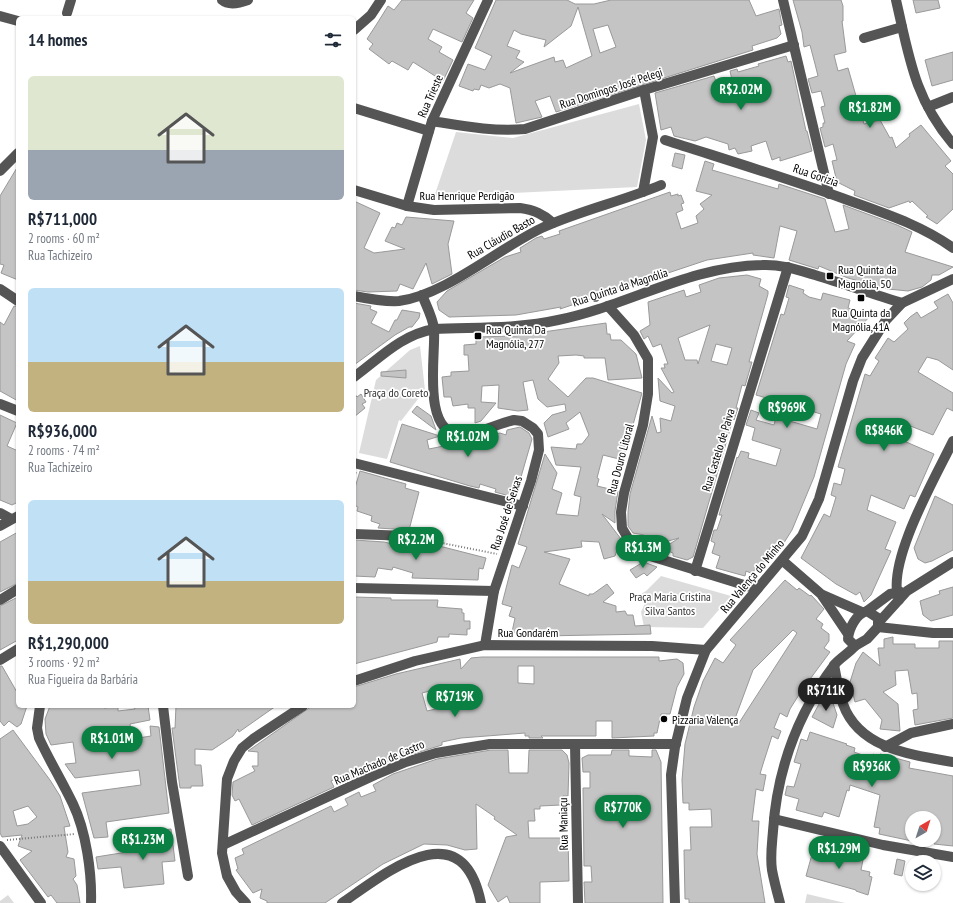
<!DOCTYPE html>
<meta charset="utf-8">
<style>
body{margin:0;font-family:"PT Sans Narrow",sans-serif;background:#f6f6f7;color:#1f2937;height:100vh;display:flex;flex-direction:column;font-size:15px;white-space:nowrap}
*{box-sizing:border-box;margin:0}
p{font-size:13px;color:#747a83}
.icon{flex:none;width:22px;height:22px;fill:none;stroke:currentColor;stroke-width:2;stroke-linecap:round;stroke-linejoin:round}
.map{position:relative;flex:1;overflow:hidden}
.sheet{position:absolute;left:16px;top:16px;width:340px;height:692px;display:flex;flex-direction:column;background:#fff;border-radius:6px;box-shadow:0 1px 3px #0004}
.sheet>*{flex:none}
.needle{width:26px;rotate:39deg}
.buttons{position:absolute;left:905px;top:811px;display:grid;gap:8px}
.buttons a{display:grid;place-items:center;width:36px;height:36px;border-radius:50%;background:#fff;box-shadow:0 1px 3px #0004;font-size:20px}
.price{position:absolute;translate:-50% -34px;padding:0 9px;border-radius:14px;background:#0b8043;color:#fff;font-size:13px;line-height:26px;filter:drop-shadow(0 1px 2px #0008)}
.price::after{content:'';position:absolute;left:50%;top:24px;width:12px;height:9px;margin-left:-6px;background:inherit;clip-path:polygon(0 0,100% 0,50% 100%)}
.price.selected{background:#222;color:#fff}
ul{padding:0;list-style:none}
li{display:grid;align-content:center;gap:8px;height:212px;padding:0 12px}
li span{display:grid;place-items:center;height:124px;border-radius:6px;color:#555}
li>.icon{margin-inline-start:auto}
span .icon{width:72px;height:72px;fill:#fffc;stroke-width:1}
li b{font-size:17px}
h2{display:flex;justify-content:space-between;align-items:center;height:48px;padding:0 12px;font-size:17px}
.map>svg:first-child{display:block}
.green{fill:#dcdcdc}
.building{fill:#c4c4c4;stroke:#999;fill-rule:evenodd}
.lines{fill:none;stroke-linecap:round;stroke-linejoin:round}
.path{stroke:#777;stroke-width:2;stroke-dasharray:1 2;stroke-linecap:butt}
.minor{stroke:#555;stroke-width:10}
.poi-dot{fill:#000;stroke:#fff;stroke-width:1.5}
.labels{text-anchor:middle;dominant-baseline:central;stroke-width:3.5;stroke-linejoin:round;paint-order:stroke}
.street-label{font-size:12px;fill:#000;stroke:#fff}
.poi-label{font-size:12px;fill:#000;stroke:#fff;text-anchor:start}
.park-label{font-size:12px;fill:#333;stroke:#fff}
</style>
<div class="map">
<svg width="953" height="903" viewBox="0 0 953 903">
<rect width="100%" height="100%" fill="#fff"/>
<g class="green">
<path d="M639,104L646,140L637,187L434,197L456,132L513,138Z"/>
<path d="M420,346L425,390L401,421L399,420L387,459L359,453L376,380L410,350Z"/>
<path d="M661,576L731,596L703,628L644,627L641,612L646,601L636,597L646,591Z"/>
<path d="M807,894L845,903H805Z"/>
<path d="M8,895L14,903H0V901Z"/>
</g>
<g class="building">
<path d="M402,0H474L466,13L473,18L462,42L433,29L428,39L442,47L439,52L453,60L443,81L413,62L408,70L392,61L389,64L369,49L373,44L367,39L378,22L388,6L394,10Z"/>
<path d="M496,0H567L575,4H594L611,0H749L756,16L779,9L782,25L779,26L781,34L777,38L752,46L753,50L556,112L550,96L535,101L542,117L516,123L510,88L500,84L489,88L481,85L479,90L474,89L473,91L459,86L468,64L485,70L492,56L475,48ZM578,7L592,56L566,68L563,60L555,62L554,57L510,73L524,62L516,58L520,51L507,46L514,30L521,34L546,40L544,47L571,26ZM608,25L616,47L600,53L593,29Z"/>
<path d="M793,0H841L843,6V21H842L846,52L834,55L838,71L848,68L864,124L880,120L890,138L892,137L896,148L910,136L909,134L921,125L951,161L945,166L953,174V209L937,224L926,217L928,216L912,201L910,203L909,201L889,208L854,195L855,191L837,182L832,161L837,160L833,144L825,147L820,128L823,127V123H825L821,107L825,106L821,91L812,93L808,79L818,76L815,64L810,45L804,47L802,32Z"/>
<path d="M913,0H938L940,8L916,13Z"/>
<path d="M953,52V80L932,86L925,60Z"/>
<path d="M786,56L788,62L791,61L806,131H807L812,151L780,161V157L772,160L766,141L751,146L752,151L738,154L735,148L729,150L728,144L706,137L695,141L674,136L671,127L661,130L655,93L714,76L717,84L732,80L730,71L737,69L738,72L759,66L758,64ZM756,79L760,95L744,99L739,83Z"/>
<path d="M675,153L685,155L682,169L672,166Z"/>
<path d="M705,161L714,164L712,170L778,189L779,184L825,199L835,232L849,229L843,205L897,225L912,232L905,252L953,267L939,275H932L931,280L922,287L908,291L888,289L848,278L819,266L818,269L789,260L797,231L780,226L774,258L753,255V253L707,260L560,309L561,307L516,315L449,317L439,310L437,302L447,291L505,257L521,252L520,248L536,238L542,236L544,239L560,234L559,231L670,192L671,196L678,194V196L681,195L684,203L681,204L683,210L676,213L681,229L698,223L696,216L704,209L700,204L712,195L696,191Z"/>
<path d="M18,166V280L1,273L4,265L0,264V196Z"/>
<path d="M354,201L380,213L364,248L374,253L405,249L385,241L392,227L395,228L397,223L402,225L406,217L454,221L448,244L452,274L432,284L426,263L413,289L400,284L397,291L368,292L354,290Z"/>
<path d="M747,275L761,279L759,286L768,291V294L749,362H752L745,386L742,385L736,408H738L734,420L733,419L693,557L687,560L673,556V553L662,549L679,538L647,547L643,544L644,535L633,533L628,526V512L630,494L652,416L657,433L661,432L660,418L671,421L675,406L660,401L658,378L672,393L674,392L661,368H665L664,364H668L661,344L653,347L648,336L644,339L640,331L650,325L648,302L684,290L686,297L701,292L699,285L719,278ZM710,325L698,364L697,360H685L678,338ZM716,344L732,348L727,365L711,361Z"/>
<path d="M789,285L804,290L803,293L809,297L821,300L823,293L850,300L848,308L871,315L847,341L855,344L846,364L814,477L792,530L780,549L771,546L763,564L760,563L758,569L755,568L753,574L746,571L745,576L716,568L720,556L712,553L715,543L711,541L714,530H717L722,515H719L737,457L738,458L741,451L749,453L748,458L776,466L781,449L752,440L755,428L746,425L751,410L759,413L756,420L774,425L776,417L817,429L821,414L756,395L781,314L784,315L789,298L786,297Z"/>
<path d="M948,294L953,303V370L938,360L927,357L918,372L953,393V411L947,408L933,435L893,419L890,435L934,454L915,497L910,495L904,509L871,495L867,510L896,522L885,549L891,551L871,595L864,602L860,592L856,595L836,584L801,558L824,514L830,517L836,497L831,495L834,483L841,485L845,469L838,467L865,374L870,376L879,361L875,358L888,338L894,342L908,329L904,323L910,317L917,312L921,318L938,308L934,302Z"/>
<path d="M354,303L371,306L370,309L377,312L371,323L389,332L395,320H397L402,310L420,313L419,318L412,327H409L395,335L354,365Z"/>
<path d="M14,306L18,307V401L0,391V322L4,325Z"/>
<path d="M606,323L607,334H610L611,340H621L636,354L642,378L608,380L605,358H584V356L576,355L558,356L559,363L548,379L568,397L586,378H593L642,393L623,460L603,455L597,478L599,479L597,486L618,491L615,511V523L602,514L621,539L615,556L604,559L599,542L581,541L582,547L544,552L570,559L559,584L589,596V594H593L607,584L614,593L603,602L616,606V612L625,611L627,615H633L635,626L650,625L651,634L541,636L512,632L515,618L509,616L512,607L502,604L512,565L519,568L527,547L518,544L545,454L557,473L552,489L562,493L556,514L578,516L581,497L574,495L581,467L556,465L551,447L576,449L577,444H582L589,435L580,412L566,423L569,429L548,437L544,423L552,415L566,411L565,404L547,407L538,399L533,380L523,382L528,410L518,411L498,408L499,385L482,386L481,402L496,403L481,421L475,423V408H468V404L453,406L451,397H444L442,377L451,376V372L469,371L468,355H464V345L476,344V337L515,336Z"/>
<path d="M406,370V378L381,376V372Z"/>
<path d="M354,393L357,397L361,394L366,402L362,404L365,408L354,417Z"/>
<path d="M417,406L431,416L436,430L412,412Z"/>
<path d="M0,415L17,423L7,446L18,451V502L12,505L0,500Z"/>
<path d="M402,424L440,436L427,440L429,449L463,442L473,445L475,439L500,433L506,435L507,430L520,427L529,433L532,439L516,494L513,497L495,492L496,489L480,484L479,488L470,486L390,462Z"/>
<path d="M360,471L406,484L405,488L419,492L409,530L378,528L380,524L371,521L372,516L357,511L358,507L354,505V491Z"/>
<path d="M935,496L953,505V550L932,561L925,563L918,559L914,548Z"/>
<path d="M18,532V583L0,592V542Z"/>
<path d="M354,540L384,542L414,549L416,540L486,558L483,569L479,568L478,580L412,578L413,573L393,567L392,570L378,568L375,577L354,576Z"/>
<path d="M641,561L657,567L647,576L644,573L636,578L630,570L640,564Z"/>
<path d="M785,580L797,590L799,588L810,596L811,595L824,609L816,619L823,624L821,628L829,634V641L824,648L830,652L802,690L790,709L787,717L780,713L774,728L781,731L778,739L772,736L763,764L760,774L766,775L763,791L756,789L752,821H759L757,854L765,903H689V899H685L684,850H691L690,827H712L711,809L689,810V803H683L682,780L685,744L694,707L703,681L715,658L723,663L736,645L730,640ZM793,630L797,633L737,726L733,724L753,670Z"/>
<path d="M953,587V615L931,621L923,615L920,601L940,594L939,591Z"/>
<path d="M18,597V640L0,650V606Z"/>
<path d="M354,597L391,598V600H438L437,607L462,609V613H464V621H470V629H467V635L449,634V637H438L437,642L354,664Z"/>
<path d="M893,637V644H915V648H939V641H953V718L915,725L913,710L918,709L917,693L912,694L908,670L895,671L896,685L883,692L898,704L900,731L880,729L882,720L865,699L855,702L850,682L856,663L863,652L880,666L878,648H884V639Z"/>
<path d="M482,657H659V661L677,659L683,663L684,674L677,687L670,714H661L657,733H654V736L612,738V721H596V736H541L543,738H529V736H525V733L461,738L442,742V745L387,762L348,780L345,774L331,781L334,787L252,825L239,799L235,801L232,795L233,782L255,771L252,766H258V752L248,751L312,706H354V687L396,674L460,659L461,669L471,658ZM518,666H534V684L518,683ZM445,687L449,706L427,711L422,693Z"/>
<path d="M0,666H2L18,694V706H27L21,724L17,727L9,721L4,726L0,721Z"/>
<path d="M825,693L832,700L837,715L833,728L812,717Z"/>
<path d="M50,706H104V708L118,706V711L135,709L134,706H148L150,720L130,724L132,739L151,736L150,726L159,727L169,813L106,822L108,837L94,838L82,793L141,785L139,770L75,778L65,764L76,763L73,742L51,745L46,734L45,719Z"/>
<path d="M176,706H276L239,732L238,729L233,736L212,750L195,749V765H201L203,786H191V788H180L172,728H175Z"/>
<path d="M13,730L50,780L60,796L70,826L64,827L68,852L66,857L74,859L76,876L73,879L77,885L80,903H57L51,895L48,897L20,860L32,851L18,846L22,835L2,837L0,833V739ZM28,806L37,817L28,824L17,826L13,811Z"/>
<path d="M810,732L847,744L846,745L855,748L854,752L871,758L873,754L879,757L880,754L910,762L909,768L953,776V846L934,844V818H912V841L879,834L880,828L874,827L880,795L850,785L849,791L847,790L839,817L824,812L822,817L796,810L799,799L785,795L787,786L794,787L801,764L794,762L801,739L807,741Z"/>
<path d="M491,750H508L509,773H528L529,750H562L567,755L569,763L568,796H563L561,805L540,806V809H534L535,821H528L529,838H568L569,881L540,882V903H510L507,896L498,902L492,892L488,885L506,837L517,835L494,819L495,817L476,804L477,849L465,850L447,845L424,844L383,864L325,903H267V901L260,898L262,889L253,893L236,870L238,869L235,858L244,854L242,849L331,806L334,812L348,805L345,799L359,792L361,797L376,791L373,785L393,774L437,759Z"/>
<path d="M629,750V756L652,757V750H656L661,762L663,903H585L584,882H592L591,866H584L583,788H590V772H583L582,758L588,755H611L612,750Z"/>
<path d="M171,829L175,861L162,862L164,884L124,888L121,867L98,869L96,857L146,849L145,832Z"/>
<path d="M814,847L863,860L861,870L870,872L869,876L872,877L868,895L856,891V890L806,876Z"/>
<path d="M897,859L905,861L902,876L894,874Z"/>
</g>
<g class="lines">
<g class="path">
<path d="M354,479L356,472"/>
<path d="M417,538L497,554"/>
<path d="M7,840L75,834"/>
</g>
<g class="minor">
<path d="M222,0C229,6 240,3 248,0"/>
<path d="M783,0L829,194"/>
<path d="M896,0C909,56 914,98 953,144"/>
<path d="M67,13L71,0"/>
<path d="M0,16L18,21"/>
<path d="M354,30L371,15L381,0"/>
<path d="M864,38L902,27"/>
<path d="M928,107L953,97"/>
<path d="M354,108L429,131"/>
<path d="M432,121C463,126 494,132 525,129L644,90L794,45"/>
<path d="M665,140C724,159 783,177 842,198C880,212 920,224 953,248"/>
<path d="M0,171L18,153"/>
<path d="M354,190L407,206L434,210L520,208C534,210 543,214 553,223"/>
<path d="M643,192L653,137L644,90"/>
<path d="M407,206L432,121L488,0"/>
<path d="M0,289L18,301"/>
<path d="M422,295C426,305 433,318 434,329C436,355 421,433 461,435C474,435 500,423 514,420L522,421L533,428L538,434L539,450L531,481L494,591L485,645"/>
<path d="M354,296C369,299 384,302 399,301C446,295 500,247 544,227C582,210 623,201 661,185"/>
<path d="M608,306L634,335L648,359V394L643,425L624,493L621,512L622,528L632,545L647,555L757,589"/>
<path d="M354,377C380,358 401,335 434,329C475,327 518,329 558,320C627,306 690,266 762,265C780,264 798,270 815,275C844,284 873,294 902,303"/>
<path d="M0,404L18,411"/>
<path d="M354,463L523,506"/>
<path d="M0,513L11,519"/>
<path d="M0,526L18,516"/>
<path d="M354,534L408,536"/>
<path d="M783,561L821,594L848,634"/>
<path d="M695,571L788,267"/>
<path d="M354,588L494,591"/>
<path d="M823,595L862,612"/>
<path d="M0,600L18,589"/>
<path d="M899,600C885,564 936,476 953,441"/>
<path d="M867,611L878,618V627L867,639L855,646L848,639C849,628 856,614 867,611Z"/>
<path d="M867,611L890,594L901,592"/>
<path d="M879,622L907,591L953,562"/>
<path d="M878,627L933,633H953"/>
<path d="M0,660L18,649"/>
<path d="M834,665C837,678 838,692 843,704C859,749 912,755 953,762"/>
<path d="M354,681L415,661L485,645L652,646L706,650"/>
<path d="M40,706L37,728L39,738C49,760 62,781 73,804C86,831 92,873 91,903"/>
<path d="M163,706L172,782L188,876"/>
<path d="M575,744L578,903"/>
<path d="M885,747L911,733L953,724"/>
<path d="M774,819L883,845L953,857"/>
<path d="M223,845L375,775L406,762L436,753L490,744H676"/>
<path d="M0,846L41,903"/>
<path d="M246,903L236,892L227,876L222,853L227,779L234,761L242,748L253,739L303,706"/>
<path d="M342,903C387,872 462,810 481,903"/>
<path d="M675,903L671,775L675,747L687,698L706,650L802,536L819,499L853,381L862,358L886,320L902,303L953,279"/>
<path d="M780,903C777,892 774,881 772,870C770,857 772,844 773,831C777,770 798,713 835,664C840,658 849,653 855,646"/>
</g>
</g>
<g class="poi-dot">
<rect x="826" y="272" width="8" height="8" rx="2"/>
<rect x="857" y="294" width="8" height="8" rx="2"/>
<rect x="474" y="332" width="8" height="8" rx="2"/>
<circle cx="664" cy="719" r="4"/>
</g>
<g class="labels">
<g class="street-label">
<text transform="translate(611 88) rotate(-18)">Rua Domingos José Pelegi</text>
<text transform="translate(430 96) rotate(-66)">Rua Trieste</text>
<text transform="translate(816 175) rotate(19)">Rua Gorízia</text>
<text x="467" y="195">Rua Henrique Perdigão</text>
<text transform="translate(501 237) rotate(-30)">Rua Cláudio Basto</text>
<text transform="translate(620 287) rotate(-18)">Rua Quinta da Magnólia</text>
<text transform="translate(718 450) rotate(-73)">Rua Castelo de Paiva</text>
<text transform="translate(620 459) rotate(-75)">Rua Douro Litoral</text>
<text transform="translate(506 513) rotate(-72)">Rua José de Seixas</text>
<text transform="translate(752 576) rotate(-50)">Rua Valença do Minho</text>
<text x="528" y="632">Rua Gondarém</text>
<text transform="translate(379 762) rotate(-23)">Rua Machado de Castro</text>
<text transform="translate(563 824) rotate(-91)">Rua Maniaçu</text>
</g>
<g class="poi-label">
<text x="838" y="269">Rua Quinta da<tspan x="838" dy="14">Magnólia, 50</tspan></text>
<text x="861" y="312" text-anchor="middle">Rua Quinta da<tspan x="861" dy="14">Magnólia,41A</tspan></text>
<text x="486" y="329">Rua Quinta Da<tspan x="486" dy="14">Magnólia, 277</tspan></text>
<text x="672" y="719">Pizzaria Valença</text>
</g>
<g class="park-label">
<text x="396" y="392">Praça do Coreto</text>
<text x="670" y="596">Praça Maria Cristina<tspan x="670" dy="14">Silva Santos</tspan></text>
</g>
</g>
</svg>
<div class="buttons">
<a><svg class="needle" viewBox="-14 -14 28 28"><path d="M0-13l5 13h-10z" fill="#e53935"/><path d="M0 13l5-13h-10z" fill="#747a83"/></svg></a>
<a><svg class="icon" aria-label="layers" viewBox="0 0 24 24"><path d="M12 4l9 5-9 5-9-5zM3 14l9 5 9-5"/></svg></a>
</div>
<b class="price" style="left:741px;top:111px">R$2.02M</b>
<b class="price" style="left:870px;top:129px">R$1.82M</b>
<b class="price" style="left:787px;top:429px">R$969K</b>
<b class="price" style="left:884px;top:452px">R$846K</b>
<b class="price" style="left:468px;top:458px">R$1.02M</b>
<b class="price" style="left:416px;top:561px">R$2.2M</b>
<b class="price" style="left:643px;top:569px">R$1.3M</b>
<b class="price selected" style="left:826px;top:712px">R$711K</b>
<b class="price" style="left:455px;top:718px">R$719K</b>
<b class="price" style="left:112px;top:760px">R$1.01M</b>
<b class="price" style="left:872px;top:788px">R$936K</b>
<b class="price" style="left:623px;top:829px">R$770K</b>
<b class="price" style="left:143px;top:861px">R$1.23M</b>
<b class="price" style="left:839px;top:870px">R$1.29M</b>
<section class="sheet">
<h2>14 homes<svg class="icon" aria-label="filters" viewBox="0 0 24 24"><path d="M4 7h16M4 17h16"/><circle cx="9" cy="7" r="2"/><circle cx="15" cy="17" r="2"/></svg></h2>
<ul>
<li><span style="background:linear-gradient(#dfe7d0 60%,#9aa5b1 0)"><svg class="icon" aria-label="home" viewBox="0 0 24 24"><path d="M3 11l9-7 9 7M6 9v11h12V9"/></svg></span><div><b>R$711,000</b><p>2 rooms · 60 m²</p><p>Rua Tachizeiro</p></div></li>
<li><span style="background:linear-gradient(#bfe0f5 60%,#c2b280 0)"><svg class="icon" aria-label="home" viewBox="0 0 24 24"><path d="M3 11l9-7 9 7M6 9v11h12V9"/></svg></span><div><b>R$936,000</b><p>2 rooms · 74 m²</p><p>Rua Tachizeiro</p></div></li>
<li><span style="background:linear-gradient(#bfe0f5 65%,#c2b280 0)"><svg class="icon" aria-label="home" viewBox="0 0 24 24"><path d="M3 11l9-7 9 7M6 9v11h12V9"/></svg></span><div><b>R$1,290,000</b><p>3 rooms · 92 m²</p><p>Rua Figueira da Barbária</p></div></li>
</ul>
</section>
</div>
